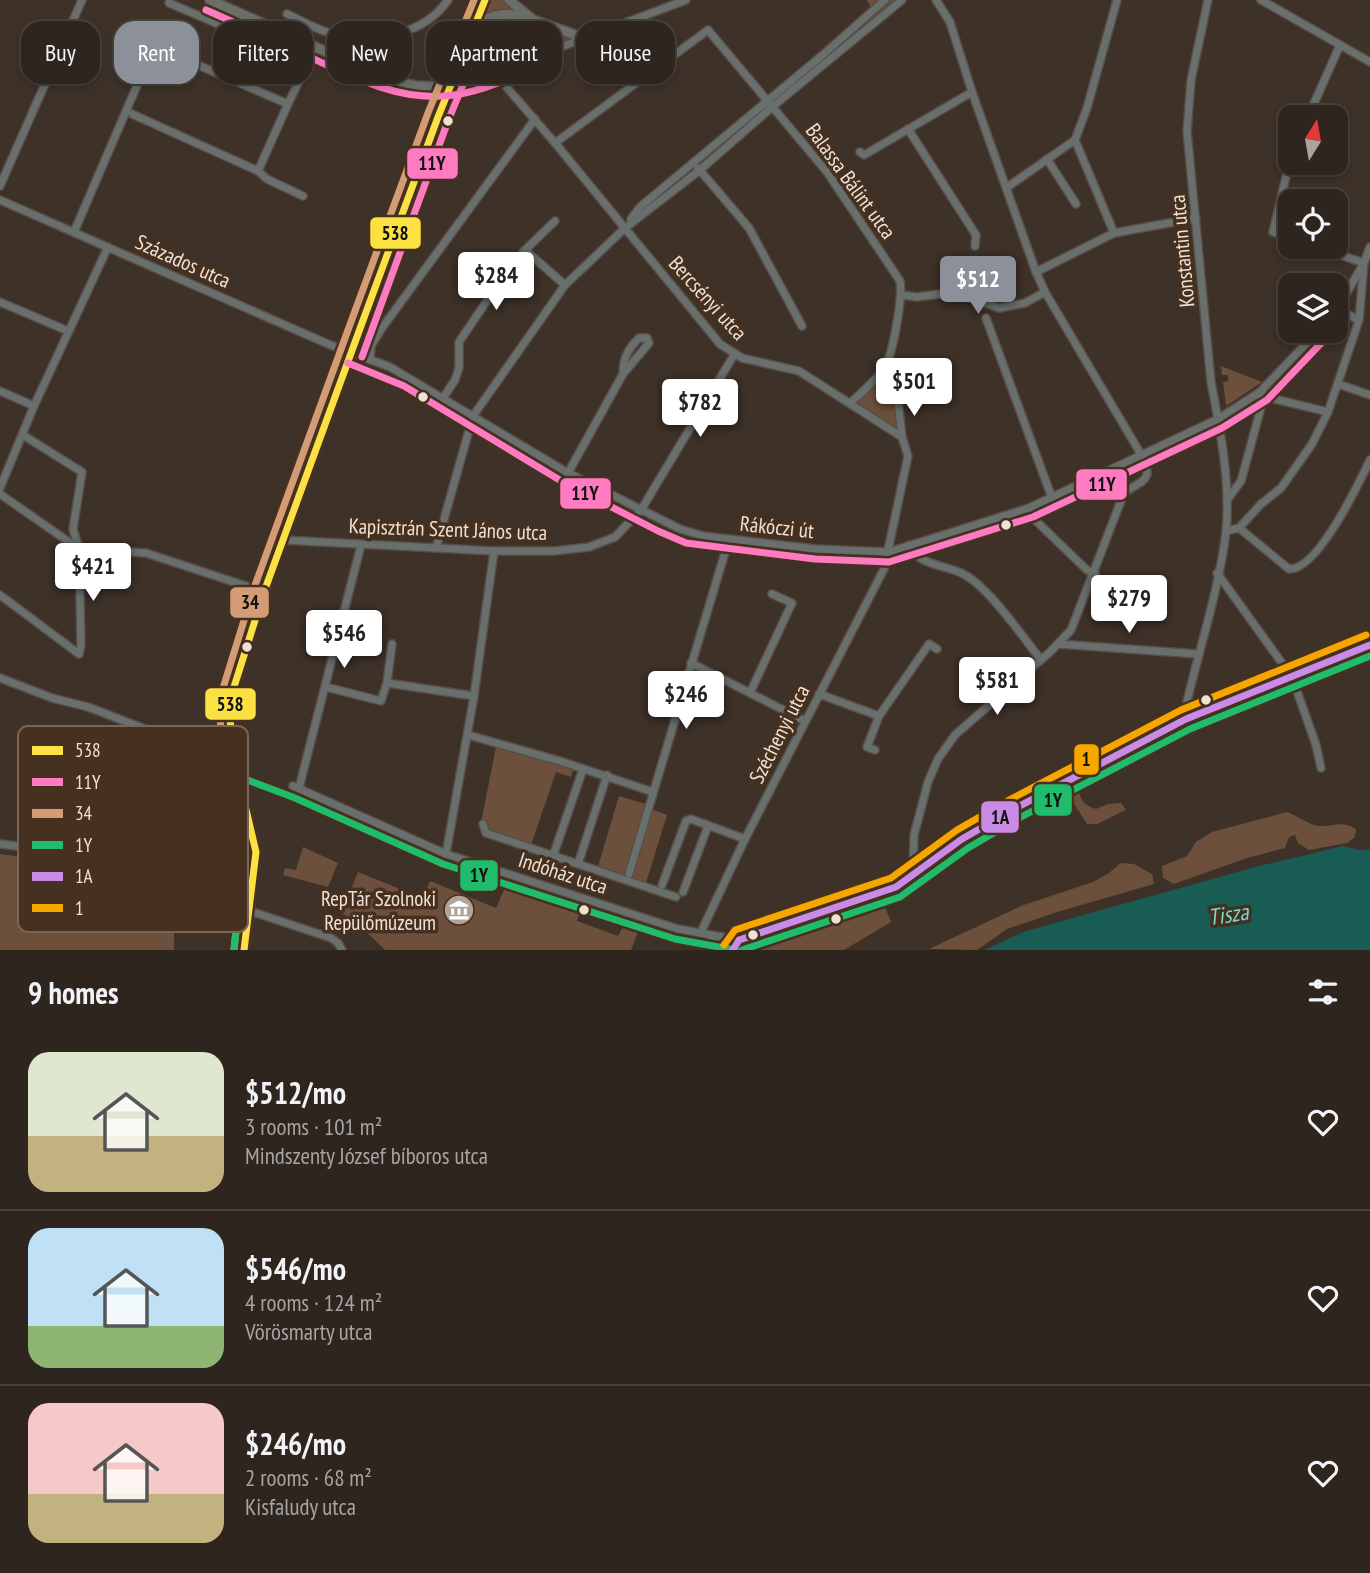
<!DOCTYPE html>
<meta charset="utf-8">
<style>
body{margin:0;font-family:"PT Sans Narrow",sans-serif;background:#362d27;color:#f1f3f6;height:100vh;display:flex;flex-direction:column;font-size:26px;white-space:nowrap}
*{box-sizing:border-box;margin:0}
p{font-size:23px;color:#a7a5a4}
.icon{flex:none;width:38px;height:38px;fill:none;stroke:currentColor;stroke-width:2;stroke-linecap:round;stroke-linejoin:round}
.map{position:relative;height:950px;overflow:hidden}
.side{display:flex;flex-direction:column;background:#2e251e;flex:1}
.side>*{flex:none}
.top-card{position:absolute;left:21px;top:21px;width:700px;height:63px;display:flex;gap:14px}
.needle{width:46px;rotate:11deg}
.tools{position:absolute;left:1278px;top:105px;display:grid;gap:14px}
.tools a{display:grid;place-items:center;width:70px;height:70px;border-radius:14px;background:#2e251e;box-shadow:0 4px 10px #0003,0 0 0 2px #49423c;font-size:35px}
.price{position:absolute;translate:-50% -60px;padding:0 16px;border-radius:7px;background:#fff;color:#222;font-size:23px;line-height:46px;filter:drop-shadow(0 2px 4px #0008)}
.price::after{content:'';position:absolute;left:50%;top:42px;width:21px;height:16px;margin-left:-10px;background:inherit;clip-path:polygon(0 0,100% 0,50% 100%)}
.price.current{background:#8c9099;color:#fff}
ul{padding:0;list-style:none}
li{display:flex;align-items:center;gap:21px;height:175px;padding:0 28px}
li+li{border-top:2px solid #49423c}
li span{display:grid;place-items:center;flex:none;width:196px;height:140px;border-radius:21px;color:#555}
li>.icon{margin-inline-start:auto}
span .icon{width:84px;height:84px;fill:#fffc;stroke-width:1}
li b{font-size:30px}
h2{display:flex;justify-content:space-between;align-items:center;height:84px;padding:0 28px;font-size:30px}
.chip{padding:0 24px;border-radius:21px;background:#2e251e;box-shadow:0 4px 10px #0003,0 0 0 2px #49423c;font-size:24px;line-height:63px}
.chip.current{background:#8c9099;color:#fff}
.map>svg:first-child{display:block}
.green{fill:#6c503c}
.water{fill:#195c54}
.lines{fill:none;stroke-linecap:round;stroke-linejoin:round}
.minor-casing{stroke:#584e46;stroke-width:10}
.major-casing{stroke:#584e46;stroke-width:12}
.minor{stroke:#696f6d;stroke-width:7}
.major{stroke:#6b6e69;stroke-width:9}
.bus-1-casing{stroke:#46301f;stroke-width:12}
.bus-2-casing{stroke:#46301f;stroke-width:12}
.bus-3-casing{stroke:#46301f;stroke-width:12}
.bus-4-casing{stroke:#46301f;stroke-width:12}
.bus-5-casing{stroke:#46301f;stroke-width:12}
.bus-6-casing{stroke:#46301f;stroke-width:12}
.bus-1{stroke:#fbe143;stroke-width:7}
.bus-2{stroke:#fe7ac1;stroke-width:7}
.bus-3{stroke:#d39c74;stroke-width:7}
.bus-4{stroke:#20bc6c;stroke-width:7}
.bus-5{stroke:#ca8be6;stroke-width:7}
.bus-6{stroke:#f7a600;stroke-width:7}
.bus-dot{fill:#efe1d6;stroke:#46301f;stroke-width:2.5}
.labels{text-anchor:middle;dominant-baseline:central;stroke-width:7;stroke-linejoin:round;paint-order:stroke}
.street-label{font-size:21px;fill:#efe1d6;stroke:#46301f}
.poi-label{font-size:21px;fill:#efe1d6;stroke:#46301f;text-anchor:end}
.water-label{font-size:23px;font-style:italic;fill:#72dcce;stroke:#46301f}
.key{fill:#46301f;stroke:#796556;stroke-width:2}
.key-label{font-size:19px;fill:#efe1d6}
.line-badge{stroke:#46301f;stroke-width:2.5}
.pale-badge-label{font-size:19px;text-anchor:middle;font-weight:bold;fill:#111}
</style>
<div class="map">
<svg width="1370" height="950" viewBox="0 0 1370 950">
<rect width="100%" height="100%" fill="#3d3128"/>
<g class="green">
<path d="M485,0H509L517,8L584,38L450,87Z"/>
<path d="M867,0H902L625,228L640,207L875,8L870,6Z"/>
<path d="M887,364L898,401L902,437L850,403Z"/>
<path d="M1221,366L1262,382L1226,406L1223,382L1228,381V375H1222Z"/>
<path d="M500,745L574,766L571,777L556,772L530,848L480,828L496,747Z"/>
<path d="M1086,775L1090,780L1079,790C1080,801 1086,806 1096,809L1108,804L1121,803L1126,810L1097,824H1087L1063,787Z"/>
<path d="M619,796L649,805V808L667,815L645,886L597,870Z"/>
<path d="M1287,812C1296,815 1310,825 1318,826C1334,827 1340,820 1356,829L1355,837L1347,843L1309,850L1298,843L1295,835L1289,837L1285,848L1247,858L1174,884L1163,878L1162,866L1187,856L1196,842L1212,832Z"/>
<path d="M303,847L338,863L328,887L283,875L285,868L296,870Z"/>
<path d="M0,854L144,873L169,880L161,902L174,928V950H0Z"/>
<path d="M1121,863L1134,864L1152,874L1154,884L1057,912L1007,929L977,950L929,949L1021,906L1093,882L1109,873Z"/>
<path d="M358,872L422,898L430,881L496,908L506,885L580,911L577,921L618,936L623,927L638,932L631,950H385L355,921L341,913Z"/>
<path d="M881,897L891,922L844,950H733L739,940Z"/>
</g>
<path class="water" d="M1343,846L1359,850L1370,849V950H984L1026,931L1259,866Z"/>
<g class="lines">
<g class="minor-casing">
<g id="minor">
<path d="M1261,0L1370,62"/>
<path d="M169,3L309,63"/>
<path d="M287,14C300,20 313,28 327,32C369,44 423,37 448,0"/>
<path d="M495,74L555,143L720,344L742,358L799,371L902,437"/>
<path d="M450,87L495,74L521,62L686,0"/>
<path d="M132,114L258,171L267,179L303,196"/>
<path d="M1308,117L1340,45"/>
<path d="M908,129L976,235L975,246"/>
<path d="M555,143L708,30L827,172L900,281C903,297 893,353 885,367C876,381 862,392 850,403"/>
<path d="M860,152L864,155L972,92"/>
<path d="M1047,159L1076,204"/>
<path d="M1290,160L1273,232L1290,238"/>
<path d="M698,168L749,228L802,326"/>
<path d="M258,171L288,104L315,48"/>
<path d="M0,186L82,0"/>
<path d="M1006,188L1075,140"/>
<path d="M0,200L328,344L390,367L568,473L680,529L703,536L816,549L889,552L1029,508L1218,419L1260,392L1318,331"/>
<path d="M631,219L640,207L825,53L885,0"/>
<path d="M74,232L154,46L288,104"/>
<path d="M1114,233L1075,140L1087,108L1117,0"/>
<path d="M1317,247L1364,263L1359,320"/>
<path d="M525,250L565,285"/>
<path d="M1036,272L1114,233L1196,218"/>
<path d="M902,295L917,297L940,294L967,297L999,308L1025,303L1045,292"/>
<path d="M0,302L68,331"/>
<path d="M1336,311L1364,263L1370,247"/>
<path d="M986,318L1052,498"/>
<path d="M370,360L371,346L382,328L535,119"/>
<path d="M1338,384L1370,395"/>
<path d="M0,391L34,406"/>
<path d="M1261,393L1271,398L1328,412"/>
<path d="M443,398L455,380L459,368V342L505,274L525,250L555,221"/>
<path d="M568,473L623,374L649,343L647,338H639C628,349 623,358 623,374"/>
<path d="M0,488L34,406L108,247"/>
<path d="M0,494L79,549L146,553L264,592"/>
<path d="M1227,500L1241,481L1263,400L1258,393"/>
<path d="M1029,508L1035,520L1087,570L1095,573"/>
<path d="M1239,528L1289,569C1318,570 1359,483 1370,460"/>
<path d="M1226,531L1239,528L1261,504L1281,488L1312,444L1328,412L1359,320L1337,309"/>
<path d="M283,540L494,551H554L589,547L615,537L641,510L734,355"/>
<path d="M909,545C919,567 947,564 965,575C989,588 1023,637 1041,660"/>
<path d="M436,548L473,416L565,285L625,228L700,170L772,107L902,0"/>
<path d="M1217,573L1292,677L1316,745L1321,768"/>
<path d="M0,595L79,654L81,645L79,549L73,529L82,472L23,435"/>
<path d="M1058,644L1198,654"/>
<path d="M691,663L805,721"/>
<path d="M0,678L52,698L88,707L236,764"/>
<path d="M387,683L392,644"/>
<path d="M326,687L381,701L387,683L474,696"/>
<path d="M750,693L792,603L772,594"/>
<path d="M819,694L879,716"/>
<path d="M1186,719L1185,710C1198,653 1219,590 1226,532C1231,485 1220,428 1211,382L1187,131L1191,80L1208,0"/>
<path d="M468,735L560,761L653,792"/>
<path d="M875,750L867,747L879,716L929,644L937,649"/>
<path d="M202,753L216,738L220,739L229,725"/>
<path d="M293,786L446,854L678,929L739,940"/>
<path d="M299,788L361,545"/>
<path d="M483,824L486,833L676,897"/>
<path d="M0,844L147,862L226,889L251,895"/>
<path d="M446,854L474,696L494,551"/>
<path d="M553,856L583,769"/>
<path d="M578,864L607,775"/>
<path d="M629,874L729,539"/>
<path d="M913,876L914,835L928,782L938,759L955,735L1050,652L1071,630L1124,493C1141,480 1155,482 1142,456L1045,292L1036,272L972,92L950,22L936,0"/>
<path d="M662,885L686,821L691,819L745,839"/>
<path d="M683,892L708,826"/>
<path d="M250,911L331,938L338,943L342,950"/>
<path d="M701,932L745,839L884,569L908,456L902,437L898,401"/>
<path d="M709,935L721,950"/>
<path d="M733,950L739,940L896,887L962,839L1016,808L1186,719L1370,645"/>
</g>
</g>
<g class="major-casing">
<g id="major">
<path d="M210,0L385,78L416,86L450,87"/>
<path d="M509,0L533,20L584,38"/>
<path d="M476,26C491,13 527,5 529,35C530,45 525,53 521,62"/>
<path d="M419,88L433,100L438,115"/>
<path d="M244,950L256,852L231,746L230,706L234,687L264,592L358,334L438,117L485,0"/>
</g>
</g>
<use href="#minor" class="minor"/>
<use href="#major" class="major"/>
<g class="bus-1-casing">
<path id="bus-1" d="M244,950L256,852L231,746L230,706L234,687L264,592L358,334L438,117L485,0"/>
</g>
<g class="bus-2-casing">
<g id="bus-2">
<path d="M206,10C238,24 270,39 303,54C347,74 394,100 444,96C473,94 499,83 525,72"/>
<path d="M362,357L448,121L484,34L500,26L515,27L519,38L511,58"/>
<path d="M348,363L404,386L563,482L658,531L686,543L815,559L889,562L1033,517L1222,428L1267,400L1326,338"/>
</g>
</g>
<g class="bus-3-casing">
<path id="bus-3" d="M234,949L245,853L221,747L220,705L224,685L254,588L348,330L428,113L474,0"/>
</g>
<g class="bus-4-casing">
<g id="bus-4">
<path d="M226,766L245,853L234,949"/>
<path d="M232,774L295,798L443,864L675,939L735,950"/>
<path d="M742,950L900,897L968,848L1021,817L1190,729L1370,656"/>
</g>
</g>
<g class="bus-5-casing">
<path id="bus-5" d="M733,950L739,940L896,887L962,839L1016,808L1186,719L1370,645"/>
</g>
<g class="bus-6-casing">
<path id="bus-6" d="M724,945L735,930L891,878L957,830L1011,799L1181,710L1366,635"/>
</g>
<use href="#bus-1" class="bus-1"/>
<use href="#bus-2" class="bus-2"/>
<use href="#bus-3" class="bus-3"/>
<use href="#bus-4" class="bus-4"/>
<use href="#bus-5" class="bus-5"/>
<use href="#bus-6" class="bus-6"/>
</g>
<defs>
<g id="museum-disc" transform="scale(1.575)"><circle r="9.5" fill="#b1a399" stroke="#46301f"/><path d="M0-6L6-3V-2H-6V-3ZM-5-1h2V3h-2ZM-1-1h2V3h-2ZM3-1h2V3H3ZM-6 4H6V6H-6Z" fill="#fff"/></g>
</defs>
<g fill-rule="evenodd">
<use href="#museum-disc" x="459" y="910"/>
</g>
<g class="bus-dot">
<circle cx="448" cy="121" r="6"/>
<circle cx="423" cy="397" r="6"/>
<circle cx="1006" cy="525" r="6"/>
<circle cx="247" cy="647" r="6"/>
<circle cx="1206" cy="700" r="6"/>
<circle cx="584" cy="910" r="6"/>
<circle cx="836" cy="919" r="6"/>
<circle cx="753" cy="935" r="6"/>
</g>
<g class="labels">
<g class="street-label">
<text transform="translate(851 181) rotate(54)">Balassa Bálint utca</text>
<text transform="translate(1182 251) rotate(-95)">Konstantin utca</text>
<text transform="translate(183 261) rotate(24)">Százados utca</text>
<text transform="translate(708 298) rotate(48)">Bercsényi utca</text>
<text transform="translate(777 527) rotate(6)">Rákóczi út</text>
<text transform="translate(448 529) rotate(2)">Kapisztrán Szent János utca</text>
<text transform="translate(779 734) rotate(-63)">Széchenyi utca</text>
<text transform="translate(563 873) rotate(18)">Indóház utca</text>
</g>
<g class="poi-label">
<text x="436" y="898">RepTár Szolnoki<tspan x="436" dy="24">Repülőmúzeum</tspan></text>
</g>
<g class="water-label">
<text transform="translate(1228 914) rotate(-9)">Tisza</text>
</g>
</g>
<rect x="18" y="726" width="230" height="206" rx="10" class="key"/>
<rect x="32" y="746" width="31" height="9" fill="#fbe143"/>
<rect x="32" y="778" width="31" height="8" fill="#fe7ac1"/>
<rect x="32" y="809" width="31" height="9" fill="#d39c74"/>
<rect x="32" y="841" width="31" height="8" fill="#20bc6c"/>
<rect x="32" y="872" width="31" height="9" fill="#ca8be6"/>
<rect x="32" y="904" width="31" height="8" fill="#f7a600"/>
<g class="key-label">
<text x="75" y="757">538</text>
<text x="75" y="789">11Y</text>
<text x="75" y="820">34</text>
<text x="75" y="852">1Y</text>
<text x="75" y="883">1A</text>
<text x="75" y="915">1</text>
</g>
<g class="line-badge">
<rect x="406" y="147" width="53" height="33" rx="7" fill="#fe7ac1"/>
<rect x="369" y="216" width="53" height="34" rx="7" fill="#fbe143"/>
<rect x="1075" y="468" width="53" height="33" rx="7" fill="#fe7ac1"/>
<rect x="559" y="477" width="53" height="33" rx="7" fill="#fe7ac1"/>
<rect x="229" y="586" width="41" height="33" rx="7" fill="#d39c74"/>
<rect x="204" y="687" width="53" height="34" rx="7" fill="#fbe143"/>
<rect x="1073" y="743" width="27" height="33" rx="7" fill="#f7a600"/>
<rect x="1033" y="783" width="40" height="34" rx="7" fill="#20bc6c"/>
<rect x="980" y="800" width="40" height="34" rx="7" fill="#ca8be6"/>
<rect x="459" y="859" width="40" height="33" rx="7" fill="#20bc6c"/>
</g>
<g class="pale-badge-label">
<text x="432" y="170">11Y</text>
<text x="395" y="240">538</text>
<text x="1102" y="491">11Y</text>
<text x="585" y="500">11Y</text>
<text x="250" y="609">34</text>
<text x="230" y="711">538</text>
<text x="1086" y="766">1</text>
<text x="1053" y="807">1Y</text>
<text x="1000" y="824">1A</text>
<text x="479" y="882">1Y</text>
</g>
</svg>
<div class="tools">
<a><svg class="needle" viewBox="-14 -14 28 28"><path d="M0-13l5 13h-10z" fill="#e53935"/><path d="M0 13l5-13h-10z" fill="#a7a5a4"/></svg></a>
<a><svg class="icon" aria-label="locate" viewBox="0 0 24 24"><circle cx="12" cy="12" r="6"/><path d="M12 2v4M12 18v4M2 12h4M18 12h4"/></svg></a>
<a><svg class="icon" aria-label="layers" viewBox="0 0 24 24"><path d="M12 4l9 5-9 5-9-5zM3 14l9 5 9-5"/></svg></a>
</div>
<b class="price" style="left:496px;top:312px">$284</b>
<b class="price current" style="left:978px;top:316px">$512</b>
<b class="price" style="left:914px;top:418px">$501</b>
<b class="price" style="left:700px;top:439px">$782</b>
<b class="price" style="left:93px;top:603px">$421</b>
<b class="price" style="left:1129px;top:635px">$279</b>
<b class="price" style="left:344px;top:670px">$546</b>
<b class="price" style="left:997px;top:717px">$581</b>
<b class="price" style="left:686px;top:731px">$246</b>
<div class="top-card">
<a class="chip">Buy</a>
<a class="chip current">Rent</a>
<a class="chip">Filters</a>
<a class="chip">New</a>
<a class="chip">Apartment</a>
<a class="chip">House</a>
</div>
</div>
<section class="side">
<h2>9 homes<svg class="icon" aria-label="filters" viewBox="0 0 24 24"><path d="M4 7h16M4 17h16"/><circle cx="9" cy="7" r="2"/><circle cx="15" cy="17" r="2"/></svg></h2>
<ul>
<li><span style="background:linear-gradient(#dfe7d0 60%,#c2b280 0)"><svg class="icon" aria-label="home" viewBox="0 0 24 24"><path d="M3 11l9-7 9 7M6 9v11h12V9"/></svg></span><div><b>$512/mo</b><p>3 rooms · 101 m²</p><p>Mindszenty József bíboros utca</p></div><svg class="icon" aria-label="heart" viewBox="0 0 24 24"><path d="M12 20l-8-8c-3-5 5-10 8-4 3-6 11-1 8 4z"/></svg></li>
<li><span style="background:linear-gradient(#bfe0f5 70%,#8fb573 0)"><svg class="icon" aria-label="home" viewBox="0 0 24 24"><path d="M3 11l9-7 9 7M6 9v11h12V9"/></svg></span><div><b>$546/mo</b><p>4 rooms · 124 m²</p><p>Vörösmarty utca</p></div><svg class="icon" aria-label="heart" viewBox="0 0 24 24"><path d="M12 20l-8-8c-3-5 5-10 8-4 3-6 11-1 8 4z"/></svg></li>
<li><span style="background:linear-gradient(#f6c9c9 65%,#c2b280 0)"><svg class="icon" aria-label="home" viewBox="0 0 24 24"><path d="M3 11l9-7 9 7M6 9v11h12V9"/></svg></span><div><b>$246/mo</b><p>2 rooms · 68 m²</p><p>Kisfaludy utca</p></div><svg class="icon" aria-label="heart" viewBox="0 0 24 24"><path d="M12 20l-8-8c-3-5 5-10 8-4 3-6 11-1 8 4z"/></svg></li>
</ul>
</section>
